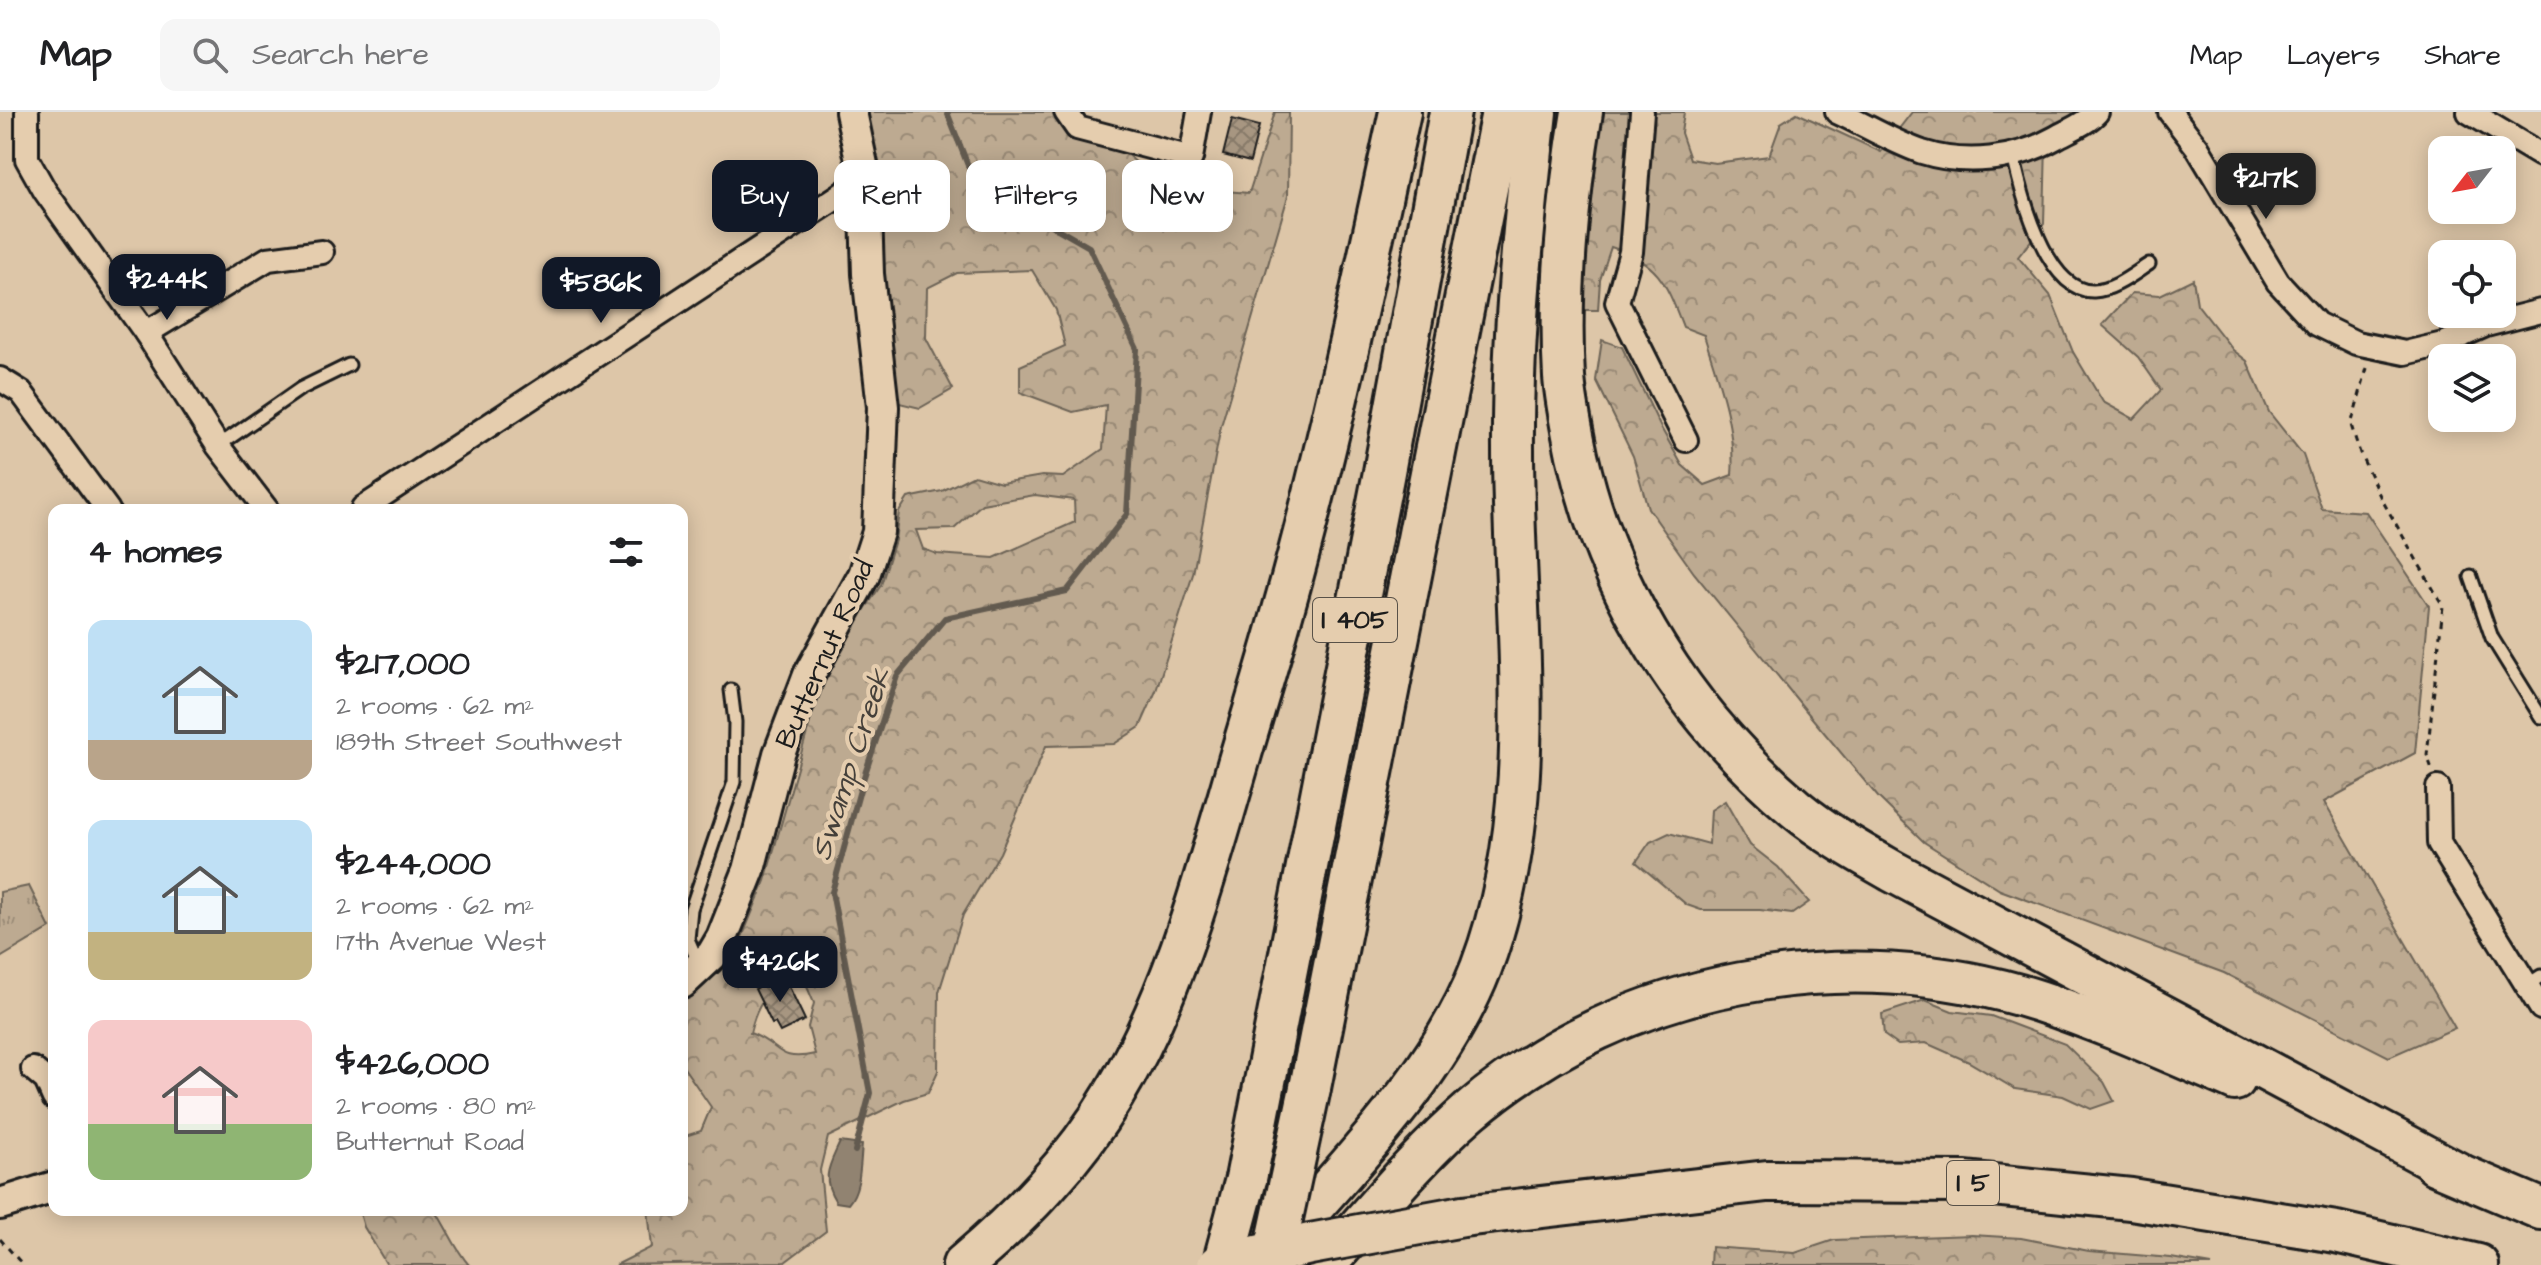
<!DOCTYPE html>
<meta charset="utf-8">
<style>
body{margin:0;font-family:"Architects Daughter",sans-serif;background:#f6f6f6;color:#202124;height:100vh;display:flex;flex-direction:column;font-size:30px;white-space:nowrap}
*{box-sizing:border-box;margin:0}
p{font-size:26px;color:#757577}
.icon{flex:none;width:44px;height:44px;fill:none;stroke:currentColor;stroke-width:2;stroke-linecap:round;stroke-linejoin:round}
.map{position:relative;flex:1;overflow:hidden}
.details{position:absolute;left:48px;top:392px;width:640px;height:712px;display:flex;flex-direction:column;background:#fff;border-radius:16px;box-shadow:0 4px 20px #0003}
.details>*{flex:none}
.top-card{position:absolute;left:712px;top:48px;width:760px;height:72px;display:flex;gap:16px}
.needle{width:52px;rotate:239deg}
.controls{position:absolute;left:2428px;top:24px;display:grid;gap:16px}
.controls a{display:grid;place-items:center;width:88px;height:88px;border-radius:16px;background:#fff;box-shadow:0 4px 20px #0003;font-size:40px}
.price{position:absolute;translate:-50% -68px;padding:0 18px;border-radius:16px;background:#111827;color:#fff;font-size:26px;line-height:52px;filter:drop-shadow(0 2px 4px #0008)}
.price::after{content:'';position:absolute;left:50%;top:48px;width:24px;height:18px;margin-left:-12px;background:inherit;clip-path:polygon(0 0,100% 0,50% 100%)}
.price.active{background:#222;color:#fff}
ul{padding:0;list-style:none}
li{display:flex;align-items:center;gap:24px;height:200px;padding:0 40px}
li span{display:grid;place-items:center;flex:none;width:224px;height:160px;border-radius:16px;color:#555}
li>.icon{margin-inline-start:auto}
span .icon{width:96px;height:96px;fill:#fffc;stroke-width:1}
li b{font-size:34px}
h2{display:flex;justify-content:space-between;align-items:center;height:96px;padding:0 40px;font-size:34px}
.pill{padding:0 28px;border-radius:16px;background:#fff;box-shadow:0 4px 20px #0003;font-size:28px;line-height:72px}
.pill.active{background:#111827;color:#fff}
header{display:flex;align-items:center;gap:48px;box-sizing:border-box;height:112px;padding:0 40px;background:#fff;border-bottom:2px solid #e0e0e0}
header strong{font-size:38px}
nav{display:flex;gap:44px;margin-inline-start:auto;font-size:28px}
.search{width:560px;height:72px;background:#f6f6f6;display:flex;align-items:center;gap:20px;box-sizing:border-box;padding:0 28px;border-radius:16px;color:#757577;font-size:30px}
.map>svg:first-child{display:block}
.grass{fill:url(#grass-tufts);stroke:#6c6356;stroke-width:2}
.forest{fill:url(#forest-crowns);stroke:#6c6356;stroke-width:2;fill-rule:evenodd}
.water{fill:#918371;stroke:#625a4f;stroke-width:2}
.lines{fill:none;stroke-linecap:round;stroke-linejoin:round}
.stream{stroke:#625a4f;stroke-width:6}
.building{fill:url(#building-cross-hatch);stroke:#1c1c1c;stroke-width:2}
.lane-casing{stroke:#1c1c1c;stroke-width:17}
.street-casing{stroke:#1c1c1c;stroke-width:28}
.secondary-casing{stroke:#1c1c1c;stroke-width:36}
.highway-casing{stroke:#1c1c1c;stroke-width:46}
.path{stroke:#1c1c1c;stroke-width:3;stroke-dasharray:6 6;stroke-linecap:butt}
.lane{stroke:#e5cdae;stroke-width:11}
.street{stroke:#e5cdae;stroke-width:22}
.secondary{stroke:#e5cdae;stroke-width:30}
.highway{stroke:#e5cdae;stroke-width:40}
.highway-bridge-casing{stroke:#1c1c1c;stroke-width:46;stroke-linecap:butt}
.highway-bridge{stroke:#e5cdae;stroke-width:40}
.labels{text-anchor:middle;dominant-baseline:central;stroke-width:8;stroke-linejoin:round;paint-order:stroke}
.shield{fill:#e5cdae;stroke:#585148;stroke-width:2}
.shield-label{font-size:26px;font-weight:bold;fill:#1c1c1c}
.street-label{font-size:28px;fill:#1c1c1c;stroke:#e5cdae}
.water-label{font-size:30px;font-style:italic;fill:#45403a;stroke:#e5cdae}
</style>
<header>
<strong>Map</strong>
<div class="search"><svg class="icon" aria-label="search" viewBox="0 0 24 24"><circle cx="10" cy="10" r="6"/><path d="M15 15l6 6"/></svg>Search here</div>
<nav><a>Map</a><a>Layers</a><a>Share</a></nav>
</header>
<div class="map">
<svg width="2541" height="1153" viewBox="0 0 2541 1153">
<defs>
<pattern id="grass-tufts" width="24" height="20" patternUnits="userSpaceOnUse" patternTransform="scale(2)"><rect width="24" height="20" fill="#bdaa91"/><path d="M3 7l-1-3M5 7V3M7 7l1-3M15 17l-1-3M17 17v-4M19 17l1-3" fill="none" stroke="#998a76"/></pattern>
<pattern id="forest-crowns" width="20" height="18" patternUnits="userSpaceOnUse" patternTransform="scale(2)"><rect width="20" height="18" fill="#bdaa91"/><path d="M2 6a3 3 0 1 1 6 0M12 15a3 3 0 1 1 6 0" fill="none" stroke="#998a76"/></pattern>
<pattern id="building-cross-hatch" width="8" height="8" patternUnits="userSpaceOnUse" patternTransform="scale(2)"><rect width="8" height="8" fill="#a79681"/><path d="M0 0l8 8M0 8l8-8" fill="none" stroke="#877a69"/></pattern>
</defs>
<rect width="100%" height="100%" fill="#ddc6a8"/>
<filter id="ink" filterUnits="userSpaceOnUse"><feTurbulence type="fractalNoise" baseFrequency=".0125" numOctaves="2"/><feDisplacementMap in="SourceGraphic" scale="16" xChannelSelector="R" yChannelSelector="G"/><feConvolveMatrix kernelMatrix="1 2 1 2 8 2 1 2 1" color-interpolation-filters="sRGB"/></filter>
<g filter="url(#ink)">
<path class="grass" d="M29,774L50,816L0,846V780Z"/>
<g class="forest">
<path d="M857,0H1077L1164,74L1249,81L1275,0H1289L1288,84L1221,314L1193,462L1156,579L1140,615L1114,632L1046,634L1000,741L963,803L939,880L938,959L928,981L904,988L828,1025L820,1058L826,1119L785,1150L616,1153L652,1135L648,1098H682V1025L701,1019L711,995L682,953V888L723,854L738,835L765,769L825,557L881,473L895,428L899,400L908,386L942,379L974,363L1001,371L1042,364L1063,365L1103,337L1106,293L1073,300L1020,280V254L1065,234L1056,198L1032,158L957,161L927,176L926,226L953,277L920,296L891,289ZM1035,383L1074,388L1075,410L994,446L937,442L923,437L916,418L954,417L982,392ZM788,869L805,870L814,891L808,915L815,942C776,951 781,932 750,921C757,893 763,884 788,869Z"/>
<path d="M1600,0H1684L1681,21L1690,47L1715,51L1769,44L1781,11L1797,1L1881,40L1912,0H2097L2046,31L2044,112L2018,145L2050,183L2073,240L2103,290L2134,307L2161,278L2138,245L2102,213L2132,181L2160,183L2193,167L2197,192L2233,238L2247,249L2269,300L2303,343L2322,397L2366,400L2429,494L2415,641L2324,690L2455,916L2389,945L2224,861L2000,778L1924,730L1878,685L1812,606L1694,461L1648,396L1633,344L1596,268L1602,228L1622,235L1660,314L1682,353L1705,373L1732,363C1736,314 1718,269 1704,223L1683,215C1666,171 1659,150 1611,135L1600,168L1598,198H1585L1582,176Z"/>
<path d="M1725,689L1750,733L1778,755L1809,790L1792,802L1760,798H1701L1687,793L1636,750L1650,730L1669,721L1709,732L1711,698Z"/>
<path d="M1925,888L1952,899L1991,904L2065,932L2104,970L2114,989L2091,997L2063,984L2015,977L1969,950L1926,931L1898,933L1884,923L1882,902Z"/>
<path d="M359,1098H435C447,1116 455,1137 469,1153H387L364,1115Z"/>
<path d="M1972,1123L2021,1126L2089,1139L2171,1146L2212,1153H1710L1711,1135L1795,1141L1834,1128Z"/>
</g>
<path class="water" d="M840,1030L862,1033C860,1052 861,1078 848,1092L836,1090C820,1065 830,1053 840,1030Z"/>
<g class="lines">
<path class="stream" d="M855,1039L870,981L832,780L861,674L897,564L945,506L1067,479L1127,402L1137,237L1089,135L974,69L947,0"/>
</g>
<g class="building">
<path d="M1232,7L1259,14L1250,50L1223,43Z"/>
<path d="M783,862L805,908L780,920L775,911L772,912L755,877Z"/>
</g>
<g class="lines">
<g class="lane-casing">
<g id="lane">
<path d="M2013,43C2021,80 2046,181 2094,179C2114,178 2132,163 2149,152"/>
<path d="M218,334L300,277L349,253"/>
<path d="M2471,465L2492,526L2541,605"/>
<path d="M698,850L688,827L691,797L734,670L735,610L731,578"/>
<path d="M2527,873L2541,864"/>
</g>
</g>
<g class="street-casing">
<g id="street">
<path d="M27,0V47L45,79L146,221L218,334L267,398"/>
<path d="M1066,0L1077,16L1191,46L1199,0"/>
<path d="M1642,0L1631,140L1617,190L1686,328"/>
<path d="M1837,0C1865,13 1893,30 1922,40C1966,54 2016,48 2055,26C2069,18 2086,12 2097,0"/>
<path d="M2170,0L2197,35L2278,170L2317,212L2356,231L2405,241L2443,232L2486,213L2541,199"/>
<path d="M2469,0L2541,43"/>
<path d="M146,221L268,147L322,140"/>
<path d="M0,267L21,280L108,398"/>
<path d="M363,396L865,67"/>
<path d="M2438,676L2439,731L2541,896"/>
<path d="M33,957L46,968L54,986"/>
</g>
</g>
<g class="secondary-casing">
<g id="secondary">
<path d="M682,871L712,843L722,826L749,758L779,642L809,563L864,463L878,420L883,295L868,162L865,67L851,0"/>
<path d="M0,1092L54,1075"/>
</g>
</g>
<g class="highway-casing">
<g id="highway">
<path d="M1582,0C1568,83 1559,182 1564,265C1566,291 1572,318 1577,343C1608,482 1687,605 1796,697C1825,721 1859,740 1892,759L2458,1061"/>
<path d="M1310,976L1502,0"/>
<path d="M2435,1052L2541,1097"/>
<path d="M1246,1067L1384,360L1450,0"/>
<path d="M1463,1104L1767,1069L1964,1070L2131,1087L2336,1120L2478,1153"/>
<path d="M1267,1147C1342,1059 1439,965 1481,856C1544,690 1513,510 1513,337C1512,224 1524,112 1536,0"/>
<path d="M963,1153C1021,1104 1074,1050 1113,984C1176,880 1207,758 1241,642C1261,574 1282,506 1300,436C1338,292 1368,146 1400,0"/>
<path d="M1325,1153C1372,1101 1417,1045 1470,999C1625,867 1847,827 2039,889C2106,911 2171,941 2235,968"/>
</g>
</g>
<g class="path">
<path d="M2367,256L2351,313L2360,341L2381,386L2443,494L2427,643L2432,657"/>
<path d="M0,1127L23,1153"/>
</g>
<use href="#lane" class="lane"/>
<use href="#street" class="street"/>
<use href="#secondary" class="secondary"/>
<use href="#highway" class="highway"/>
<g class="highway-bridge-casing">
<g id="highway-bridge">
<path d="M1218,1153L1310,1132L1463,1104"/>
<path d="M1223,1153L1246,1067"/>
<path d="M1272,1153L1310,976"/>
</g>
</g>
<use href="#highway-bridge" class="highway-bridge"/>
</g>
</g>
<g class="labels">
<g class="shield">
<rect x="1313" y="486" width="84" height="44" rx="6"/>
<rect x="1947" y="1049" width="52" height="44" rx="6"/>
</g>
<g class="shield-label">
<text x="1355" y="508">I 405</text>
<text x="1973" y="1071">I 5</text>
</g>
<g class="street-label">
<text transform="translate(825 542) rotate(-66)">Butternut Road</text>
</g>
<g class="water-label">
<text transform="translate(851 652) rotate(-72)">Swamp Creek</text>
</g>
</g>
</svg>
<div class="controls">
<a><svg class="needle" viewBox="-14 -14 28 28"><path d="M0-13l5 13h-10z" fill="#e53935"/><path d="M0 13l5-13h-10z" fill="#757577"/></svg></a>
<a><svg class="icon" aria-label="locate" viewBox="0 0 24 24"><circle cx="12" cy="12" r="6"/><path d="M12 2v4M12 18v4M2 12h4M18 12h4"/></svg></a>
<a><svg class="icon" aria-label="layers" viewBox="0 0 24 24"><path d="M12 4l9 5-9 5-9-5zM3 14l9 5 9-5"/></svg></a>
</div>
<b class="price active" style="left:2266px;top:109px">$217K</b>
<b class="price" style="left:167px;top:210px">$244K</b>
<b class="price" style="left:601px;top:213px">$586K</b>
<b class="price" style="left:780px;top:892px">$426K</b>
<div class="top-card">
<a class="pill active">Buy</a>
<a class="pill">Rent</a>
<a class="pill">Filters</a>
<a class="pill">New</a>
</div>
<section class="details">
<h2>4 homes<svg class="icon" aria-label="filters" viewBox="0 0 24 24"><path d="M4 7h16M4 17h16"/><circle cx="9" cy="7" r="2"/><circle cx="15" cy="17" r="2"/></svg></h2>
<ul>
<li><span style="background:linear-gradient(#bfe0f5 75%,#b9a48a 0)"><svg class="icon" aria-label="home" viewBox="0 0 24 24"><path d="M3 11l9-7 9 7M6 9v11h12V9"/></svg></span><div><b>$217,000</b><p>2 rooms · 62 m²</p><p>189th Street Southwest</p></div></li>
<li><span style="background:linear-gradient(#bfe0f5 70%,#c2b280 0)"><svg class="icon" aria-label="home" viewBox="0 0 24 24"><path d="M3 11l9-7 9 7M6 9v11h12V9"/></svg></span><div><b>$244,000</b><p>2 rooms · 62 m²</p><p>17th Avenue West</p></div></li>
<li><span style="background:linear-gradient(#f6c9c9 65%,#8fb573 0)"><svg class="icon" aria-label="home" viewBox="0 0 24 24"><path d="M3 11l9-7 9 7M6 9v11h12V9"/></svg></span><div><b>$426,000</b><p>2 rooms · 80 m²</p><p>Butternut Road</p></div></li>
</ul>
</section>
</div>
